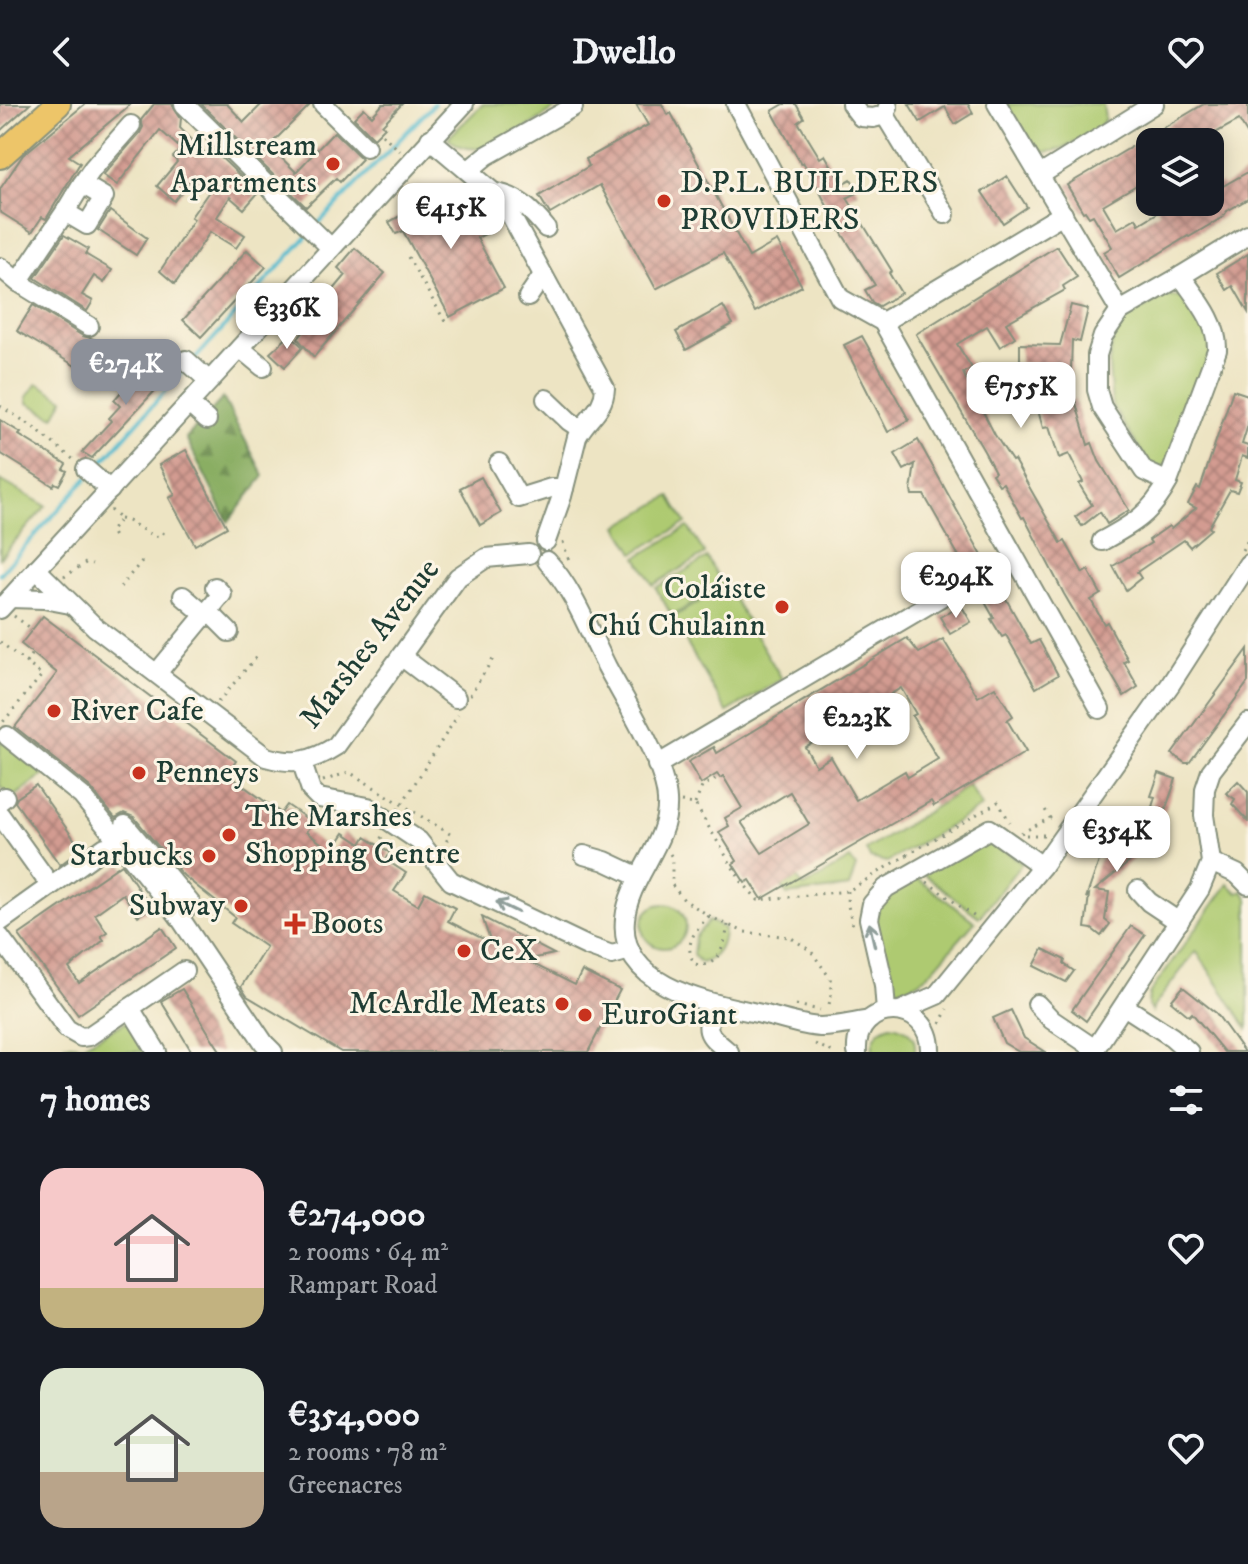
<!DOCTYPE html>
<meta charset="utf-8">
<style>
body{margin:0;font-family:"IM FELL DW Pica",serif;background:#242831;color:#f1f3f6;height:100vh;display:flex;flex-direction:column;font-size:30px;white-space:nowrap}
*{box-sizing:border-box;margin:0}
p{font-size:26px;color:#9ea1a6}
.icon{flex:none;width:44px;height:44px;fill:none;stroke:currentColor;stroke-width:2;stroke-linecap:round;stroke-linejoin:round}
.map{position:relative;height:948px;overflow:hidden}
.drawer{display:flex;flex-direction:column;background:#171b24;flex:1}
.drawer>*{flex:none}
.controls{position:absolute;left:1136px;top:24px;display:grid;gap:16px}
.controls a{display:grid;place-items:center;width:88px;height:88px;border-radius:16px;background:#171b24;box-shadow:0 4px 20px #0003;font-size:40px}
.price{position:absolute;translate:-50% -68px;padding:0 18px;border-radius:16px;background:#fff;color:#222;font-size:26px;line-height:52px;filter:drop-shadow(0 2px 4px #0008)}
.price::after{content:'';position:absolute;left:50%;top:48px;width:24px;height:18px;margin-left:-12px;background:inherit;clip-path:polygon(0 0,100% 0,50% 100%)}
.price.current{background:#8c9099;color:#fff}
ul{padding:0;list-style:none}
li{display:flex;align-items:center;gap:24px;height:200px;padding:0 40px}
li span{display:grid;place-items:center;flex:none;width:224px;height:160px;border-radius:24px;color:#555}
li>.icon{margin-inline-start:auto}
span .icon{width:96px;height:96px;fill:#fffc;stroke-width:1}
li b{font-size:34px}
h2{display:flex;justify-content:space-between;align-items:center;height:96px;padding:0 40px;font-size:34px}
header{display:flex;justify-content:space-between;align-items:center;height:104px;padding:0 40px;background:#171b24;font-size:36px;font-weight:700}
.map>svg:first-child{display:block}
.green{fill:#aeca71;stroke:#668452;stroke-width:2}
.forest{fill:url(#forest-firs);stroke:#54764c;stroke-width:2}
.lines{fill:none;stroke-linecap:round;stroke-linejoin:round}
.stream{stroke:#50b9cd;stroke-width:4}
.building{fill:url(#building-cross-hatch);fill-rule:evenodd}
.minor-casing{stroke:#86907c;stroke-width:22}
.major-casing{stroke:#86907c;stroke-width:28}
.path{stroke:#86907c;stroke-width:3;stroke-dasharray:2 6;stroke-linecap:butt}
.minor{stroke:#fff;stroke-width:18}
.major{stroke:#edc569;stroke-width:24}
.oneway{stroke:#8f9e9a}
.poi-dot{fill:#c8321e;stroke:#fcf5e5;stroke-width:3}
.labels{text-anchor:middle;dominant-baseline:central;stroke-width:6;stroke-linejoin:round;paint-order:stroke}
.poi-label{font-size:32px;fill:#1f3d34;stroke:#fcf5e5;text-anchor:start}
.street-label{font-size:32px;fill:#1f3d34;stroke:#fcf5e5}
</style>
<header><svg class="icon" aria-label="back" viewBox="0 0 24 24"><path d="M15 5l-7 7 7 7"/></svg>Dwello<svg class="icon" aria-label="heart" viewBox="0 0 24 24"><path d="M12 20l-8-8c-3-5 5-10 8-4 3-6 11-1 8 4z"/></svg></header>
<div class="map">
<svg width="1248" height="948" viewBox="0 0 1248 948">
<defs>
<pattern id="forest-firs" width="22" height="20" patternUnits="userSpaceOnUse" patternTransform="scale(2)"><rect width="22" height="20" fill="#8aae63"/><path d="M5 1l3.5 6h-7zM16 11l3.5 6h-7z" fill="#708f52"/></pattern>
<pattern id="building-cross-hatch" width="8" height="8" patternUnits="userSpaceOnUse" patternTransform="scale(2)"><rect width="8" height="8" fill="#d39b91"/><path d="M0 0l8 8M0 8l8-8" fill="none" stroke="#ab8077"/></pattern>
</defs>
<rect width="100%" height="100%" fill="#fcf5e5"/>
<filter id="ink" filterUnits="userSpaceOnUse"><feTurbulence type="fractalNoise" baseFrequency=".0125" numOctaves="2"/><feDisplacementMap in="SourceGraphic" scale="16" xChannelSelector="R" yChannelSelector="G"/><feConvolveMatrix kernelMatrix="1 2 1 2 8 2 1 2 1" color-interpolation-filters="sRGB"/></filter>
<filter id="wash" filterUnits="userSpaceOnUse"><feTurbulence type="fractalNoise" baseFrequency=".006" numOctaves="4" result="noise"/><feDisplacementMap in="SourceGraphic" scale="32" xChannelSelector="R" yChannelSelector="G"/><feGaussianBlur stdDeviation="1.8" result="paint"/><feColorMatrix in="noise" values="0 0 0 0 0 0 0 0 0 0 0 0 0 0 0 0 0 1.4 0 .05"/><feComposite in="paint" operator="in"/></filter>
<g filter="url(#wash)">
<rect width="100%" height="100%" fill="#ede4c3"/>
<g class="green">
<path d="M483,0H550L555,5C527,22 479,64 448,34Z"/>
<path d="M1006,0H1103L1105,15C1099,27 1086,32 1075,38C1030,64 1027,34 1006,0Z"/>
<path d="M1166,192L1187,194L1211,234L1213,244L1167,361L1156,364L1150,361L1112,302L1109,261L1113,233L1121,218Z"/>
<path d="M37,279L64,295L54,313L28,299L27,293Z"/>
<path d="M0,376L46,402L0,454Z"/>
<path d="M670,392L686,419L634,449L618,422Z"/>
<path d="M688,423L705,450L653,481L637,453Z"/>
<path d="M707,454L723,481L672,512L656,484Z"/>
<path d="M726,482L782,575L727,608L672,514Z"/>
<path d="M0,636L44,671L11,695L2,683L0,684Z"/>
<path d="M969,682L982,703L887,758L870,754L866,746Z"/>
<path d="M978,738L997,741L1022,759L979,813L922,769Z"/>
<path d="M850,755L856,763L849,783L787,791L782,783L797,774L804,783Z"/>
<path d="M918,775L975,818L928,871C919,879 902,888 889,884C884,859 864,815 885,794C893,786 907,781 918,775Z"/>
<path d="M1228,780L1238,789L1243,787L1248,795V925L1196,847L1154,902L1152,908L1148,902L1149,890Z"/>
<circle cx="664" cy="822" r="22"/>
<path d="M709,817L724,824C724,840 718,855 701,859L693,851L695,833Z"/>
<path d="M128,917L151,948H71L65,940L83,941Z"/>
<path d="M891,921C907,923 917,932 915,948H873C871,935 878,924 891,921Z"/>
</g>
<path class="forest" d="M223,294L264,372L228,418L186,334Z"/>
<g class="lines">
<g class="stream">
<path d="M316,122L434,0"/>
<path d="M195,255L308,131"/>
<path d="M96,365L186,264"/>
<path d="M0,470L87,374"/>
</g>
</g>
<g id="blocks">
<g class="building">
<path d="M0,0H30L0,27Z"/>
<path d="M85,0H131L69,52L80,59L46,115L42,113L32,128L0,108V85L23,51Z"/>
<path d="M154,0H172L181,14L180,24L206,50L211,44L258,89L244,105L230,93L217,113L245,131L236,144L210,128L175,180L160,167L194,115L191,113L210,86L194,72L174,97L157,82L177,58L173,53L181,45L160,26L117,81L103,71L140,29L143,23L141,16Z"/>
<path d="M201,0H227L244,18L262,0H311L269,42L296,68L334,28L362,55L340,78L336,74L306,103Z"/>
<path d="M383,0H402L382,21L385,23L374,34L354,14L364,4L372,12Z"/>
<path d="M636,0H662L668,11L671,9L749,153L777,137L802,182L755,208L723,149L656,185L600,81L550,110L539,92L589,62L586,55L648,21Z"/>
<path d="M784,0H796L804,14L798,18L820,54L825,51L842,80L851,75L859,88L847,94L892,167L889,169L901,189L879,202L872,198L865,186L875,181L836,120L817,82L803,58L801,60L772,7Z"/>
<path d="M909,0H968L973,9L955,20L945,3L920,18Z"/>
<path d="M1204,0H1248V31L1239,16L1199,38H1150V73L1103,101L1117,125L1136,114L1139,120L1159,108L1153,98H1210V86L1221,79L1223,82L1248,68V95L1227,107L1223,113L1189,133L1188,132L1119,174L1104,148L1112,143L1093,111L1089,113L1085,107L1083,108L1067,81Z"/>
<path d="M1007,72L1027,103L1003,119L982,88Z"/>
<path d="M451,85L462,105L473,99L489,128L477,134L504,184L450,213L403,127L396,130L389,118Z"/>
<path d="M110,107L147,134L136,151L98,126Z"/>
<path d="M64,131L88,145L85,150L112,166L104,179L94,172L82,191L93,197L87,207L35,174Z"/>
<path d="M1057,142L1077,173L1063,182L1065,186L1006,219L1015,233L1000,243L987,222L957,240L972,264L963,269L995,331L1012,357L1014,356L1061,439L1065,437L1083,469L1088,466L1101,490L1091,496L1104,520L1107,518L1128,556L1124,558L1138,583L1124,592L1064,490L1024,413L1022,414L1003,379L999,381L992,370L995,368L984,347L916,230Z"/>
<path d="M355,144L385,169L314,253L298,235L310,219L302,211L315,196L321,201L346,171L338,164Z"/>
<path d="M247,146L266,163L201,233L183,216Z"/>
<path d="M1248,150V208L1233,182L1227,186L1217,169Z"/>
<path d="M33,201L83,232L94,235L77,263L17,227Z"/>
<path d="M1071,201L1088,205L1080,238L1072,236L1070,297L1075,296L1088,341L1092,339L1099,357L1129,406L1107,420L1100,408L1082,422L1075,413L1092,401L1079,380L1083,378L1069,350L1059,354L1049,323L1043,324L1032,285H1040V260L1020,259V240L1060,241Z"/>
<path d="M723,202L733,220L686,246L676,228Z"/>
<path d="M290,231L303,243L285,263L270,249Z"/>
<path d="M862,232L909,316L888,328L844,241Z"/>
<path d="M144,262L163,278L92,354L82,348L111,317L109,314L120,302L114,296Z"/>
<path d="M1233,286L1248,291V321L1242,340L1248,342V354L1242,352L1235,376L1241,378L1237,388L1230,386L1209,423L1211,425L1190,443L1184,436L1137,468L1141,474L1126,486L1113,462L1151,439L1149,436L1169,422L1171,425L1196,404L1188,400L1197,383L1200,385Z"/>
<path d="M0,316L21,329L19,331L66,360L63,365L67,367L59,381L55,379L53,382L0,349Z"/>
<path d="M918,336L1031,540L1039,536L1058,571L1036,584L1006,531L1002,533L991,515L994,514L924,391H912L911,387L915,360L904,366L895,350Z"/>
<path d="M186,346L227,423L195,441L169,394L175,391L159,361Z"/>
<path d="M481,373L501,409L480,421L460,384Z"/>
<path d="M961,501L971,518L950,530L940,513Z"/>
<path d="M43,512L236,657L227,670L281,709L287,701L312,718L306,728L332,747L344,729L361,740L365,733L390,749L386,756L406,769L394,787L418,801L425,788L455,804L448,817L491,839L482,813L554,850L525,856L575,881L582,867L620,886L588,948H341L247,892L241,883L266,843L231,819L235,813L184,772L177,765L180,762L157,741L134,713L124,709L115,714L90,683L15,623L57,569L21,540Z"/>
<path d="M907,534L919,549L943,535L978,593L995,583L1013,612L1007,616L1026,648L934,702L931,697L762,795L750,776L745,779L733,760L737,757L719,728L729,722L725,714L742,704L723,672L720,674L717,670L701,680L688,658L714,643L717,649ZM901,584L916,610L912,612L938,655L908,673L905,667L856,696L831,653L816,662L805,643ZM790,688L809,720L762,749L741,718Z"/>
<path d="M1248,545V578L1189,659H1185L1172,650Z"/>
<path d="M1159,669L1176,675L1165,707L1152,703L1155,693L1151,692Z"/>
<path d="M1238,677L1248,688V717L1232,700L1235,695L1226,689Z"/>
<path d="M36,681L81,745L60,761L15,698L17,694Z"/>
<path d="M1160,723L1166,742L1138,751L1095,786L1109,788L1105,816L1110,820L1101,832L1092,825L1085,824L1089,791L1086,794L1099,757L1122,739L1121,737L1143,726L1144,729Z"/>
<path d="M122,760L151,804L138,812L123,790L95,810L107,828L101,832L104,836L69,864L79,879L162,823L176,844L78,911L19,831Z"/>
<path d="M1131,822L1145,831L1086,917L1072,906Z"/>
<path d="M1043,845L1065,856L1064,860L1074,867L1066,878L1034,862Z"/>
<path d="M1183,883L1216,909L1244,948H1224L1192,909L1189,912L1171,897Z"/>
<path d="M182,885L210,931L221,948H192L161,897Z"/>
<path d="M1011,906L1024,934L1046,948H1019L1004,939L993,914Z"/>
</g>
</g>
</g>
<g filter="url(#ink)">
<use href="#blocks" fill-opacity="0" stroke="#86907c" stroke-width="2"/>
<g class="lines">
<g class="minor-casing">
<g id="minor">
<path d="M184,0L331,144"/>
<path d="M323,0L366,43"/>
<path d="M736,0L840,194L883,218L1100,605"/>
<path d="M851,0L861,13L873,14L885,11L888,3"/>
<path d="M997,0L1120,207L1181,172"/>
<path d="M885,11L945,110"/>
<path d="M430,35L494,89L510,110L605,284C604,307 587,313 577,333L562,392L546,437"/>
<path d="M469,66L486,52L573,3L571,0"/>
<path d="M1040,71L1154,0"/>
<path d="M82,80L93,64L131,21"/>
<path d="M494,89C517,91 532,107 546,124"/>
<path d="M0,163L18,178L65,108L87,121L104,93L82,80L65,108"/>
<path d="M18,178L89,222"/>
<path d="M528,193L543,171"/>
<path d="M1120,207L1103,232L1097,251V286L1102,303L1144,367L1168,378L1217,246C1218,218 1196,194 1181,172L1248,131"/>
<path d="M883,218L1063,110"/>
<path d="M240,244L263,263"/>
<path d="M186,256L209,277"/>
<path d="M546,295L569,317L581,325"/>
<path d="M189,300L207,316"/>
<path d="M499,359L519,394L551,384H564"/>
<path d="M86,365L110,386"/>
<path d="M1102,437C1133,420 1151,410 1168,378"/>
<path d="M547,457C574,486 589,528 607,563C625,597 665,659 667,696C670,739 629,772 625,815C618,884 711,899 761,910C780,914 801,922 820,923C836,923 853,919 869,916"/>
<path d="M36,465L95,523L266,653C294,661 311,658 336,642L458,473L486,454L529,450"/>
<path d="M183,492L205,511"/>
<path d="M10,494L44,495L70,500"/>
<path d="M0,505L464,0"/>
<path d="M208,507L229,528"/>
<path d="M401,552L456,594"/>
<path d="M157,569L222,490L215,483"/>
<path d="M7,632L82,692L178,811L191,800L125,721"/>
<path d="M302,659L311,686L319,694L368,703L419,737L451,777L587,842L612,851L630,846"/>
<path d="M657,661L941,493"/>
<path d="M0,697L5,693"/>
<path d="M0,711L50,781"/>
<path d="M584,751L605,757L639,773"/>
<path d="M1211,758L1237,770L1248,781"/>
<path d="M1138,786L1149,798L1179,818"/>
<path d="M178,811L264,939L273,948"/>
<path d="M0,818L105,743"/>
<path d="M0,833L67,925L81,933L89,932L184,867"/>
<path d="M715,900C703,929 707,930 729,948"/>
<path d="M1037,900L1052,916L1095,945"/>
<path d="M1124,902L1172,933L1189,948"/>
<path d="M130,904L157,948"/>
<path d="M886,907L884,881L869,815L872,800L886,784L990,725L1042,762"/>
<path d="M900,907L937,891L1042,762L1170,581L1248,460"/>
<path d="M857,948C854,894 932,893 930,948"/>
<path d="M1093,948L1200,785L1211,758L1204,711L1205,685L1211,667L1248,619"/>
</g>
</g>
<g class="major-casing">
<path id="major" d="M0,52L58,0"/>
</g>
<g class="path">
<path d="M382,30L400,47"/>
<path d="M408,153L447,221"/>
<path d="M0,302L29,320L74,356"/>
<path d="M110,406L120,415L111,427L114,433"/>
<path d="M120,415C136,417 142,430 160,433L164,428"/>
<path d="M563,438L569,457"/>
<path d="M1242,446L1248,436"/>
<path d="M64,473L87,458L92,460"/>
<path d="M120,483L142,457"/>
<path d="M14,512L32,525"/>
<path d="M0,538L42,571L3,618"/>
<path d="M26,559L32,549"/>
<path d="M470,591L494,553"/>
<path d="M218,598L257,552"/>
<path d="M323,677L349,668L450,730L444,742"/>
<path d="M681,698L695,700L741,777L758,796L848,787L907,751L909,753"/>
<path d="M695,700L702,683L717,674"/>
<path d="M398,706L458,611"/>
<path d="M1021,729L1050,714L1044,704"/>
<path d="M1026,731H1046"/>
<path d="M376,741L384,730"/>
<path d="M670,750L672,753V781L684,796L713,814L744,828L790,833L811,847L830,874L832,885L829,901"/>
<path d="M907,751L998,698L1010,718"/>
<path d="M927,778L979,816"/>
<path d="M848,787L847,798L853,822"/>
<path d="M709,812C696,825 682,841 695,860C719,866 725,839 728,821"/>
<path d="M796,901L820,906"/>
<path d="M940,920L947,905"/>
<path d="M815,940L833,948"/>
<path d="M589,945L595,948"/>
</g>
<use href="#minor" class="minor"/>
<use href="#major" class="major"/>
</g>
<defs><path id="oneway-shaft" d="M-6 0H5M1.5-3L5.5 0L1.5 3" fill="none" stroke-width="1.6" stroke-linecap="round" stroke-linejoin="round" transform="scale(2)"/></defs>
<g class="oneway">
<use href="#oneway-shaft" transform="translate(507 803) rotate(-154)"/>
<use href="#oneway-shaft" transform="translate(872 831) rotate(-103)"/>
</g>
</g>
<g class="poi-dot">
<circle cx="333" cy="60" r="8"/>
<circle cx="664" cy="97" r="8"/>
<circle cx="782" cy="503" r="8"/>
<circle cx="54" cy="607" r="8"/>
<circle cx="139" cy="669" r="8"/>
<circle cx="229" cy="731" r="8"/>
<circle cx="209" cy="752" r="8"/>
<circle cx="241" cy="802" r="8"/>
<path d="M291 808h8v8h8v8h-8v8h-8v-8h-8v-8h8z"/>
<circle cx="464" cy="847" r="8"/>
<circle cx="562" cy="900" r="8"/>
<circle cx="585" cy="911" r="8"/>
</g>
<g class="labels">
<g class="poi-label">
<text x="317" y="42" text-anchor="end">Millstream<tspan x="317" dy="37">Apartments</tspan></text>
<text x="680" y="79">D.P.L. BUILDERS<tspan x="680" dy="37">PROVIDERS</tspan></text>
<text x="766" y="485" text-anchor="end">Coláiste<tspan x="766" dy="37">Chú Chulainn</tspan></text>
<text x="70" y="607">River Cafe</text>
<text x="155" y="669">Penneys</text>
<text x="245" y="713">The Marshes<tspan x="245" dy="37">Shopping Centre</tspan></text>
<text x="193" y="752" text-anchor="end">Starbucks</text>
<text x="225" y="802" text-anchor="end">Subway</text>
<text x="311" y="820">Boots</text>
<text x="480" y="847">CeX</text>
<text x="546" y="900" text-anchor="end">McArdle Meats</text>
<text x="601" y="911">EuroGiant</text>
</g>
<g class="street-label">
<text transform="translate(370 540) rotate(-52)">Marshes Avenue</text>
</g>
</g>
</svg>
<div class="controls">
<a><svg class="icon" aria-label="layers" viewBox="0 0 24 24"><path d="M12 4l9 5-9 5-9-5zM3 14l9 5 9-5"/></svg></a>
</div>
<b class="price" style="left:451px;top:147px">€415K</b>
<b class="price" style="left:287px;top:247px">€336K</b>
<b class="price current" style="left:126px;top:303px">€274K</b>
<b class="price" style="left:1021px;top:326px">€755K</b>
<b class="price" style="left:956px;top:516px">€294K</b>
<b class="price" style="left:857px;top:657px">€223K</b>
<b class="price" style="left:1117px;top:770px">€354K</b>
</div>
<section class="drawer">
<h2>7 homes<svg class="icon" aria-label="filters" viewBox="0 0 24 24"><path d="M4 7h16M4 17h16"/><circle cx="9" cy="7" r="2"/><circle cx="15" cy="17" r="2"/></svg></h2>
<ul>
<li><span style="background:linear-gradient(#f6c9c9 75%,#c2b280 0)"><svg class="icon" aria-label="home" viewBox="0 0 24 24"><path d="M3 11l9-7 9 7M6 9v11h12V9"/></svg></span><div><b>€274,000</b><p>2 rooms · 64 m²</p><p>Rampart Road</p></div><svg class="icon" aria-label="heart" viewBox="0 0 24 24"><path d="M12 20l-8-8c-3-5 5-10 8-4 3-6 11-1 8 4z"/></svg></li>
<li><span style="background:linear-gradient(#dfe7d0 65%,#b9a48a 0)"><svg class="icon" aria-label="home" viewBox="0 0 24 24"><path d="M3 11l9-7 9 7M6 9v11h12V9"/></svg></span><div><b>€354,000</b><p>2 rooms · 78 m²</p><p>Greenacres</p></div><svg class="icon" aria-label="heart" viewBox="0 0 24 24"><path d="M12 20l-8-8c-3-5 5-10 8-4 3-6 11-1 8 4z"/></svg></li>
</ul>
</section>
